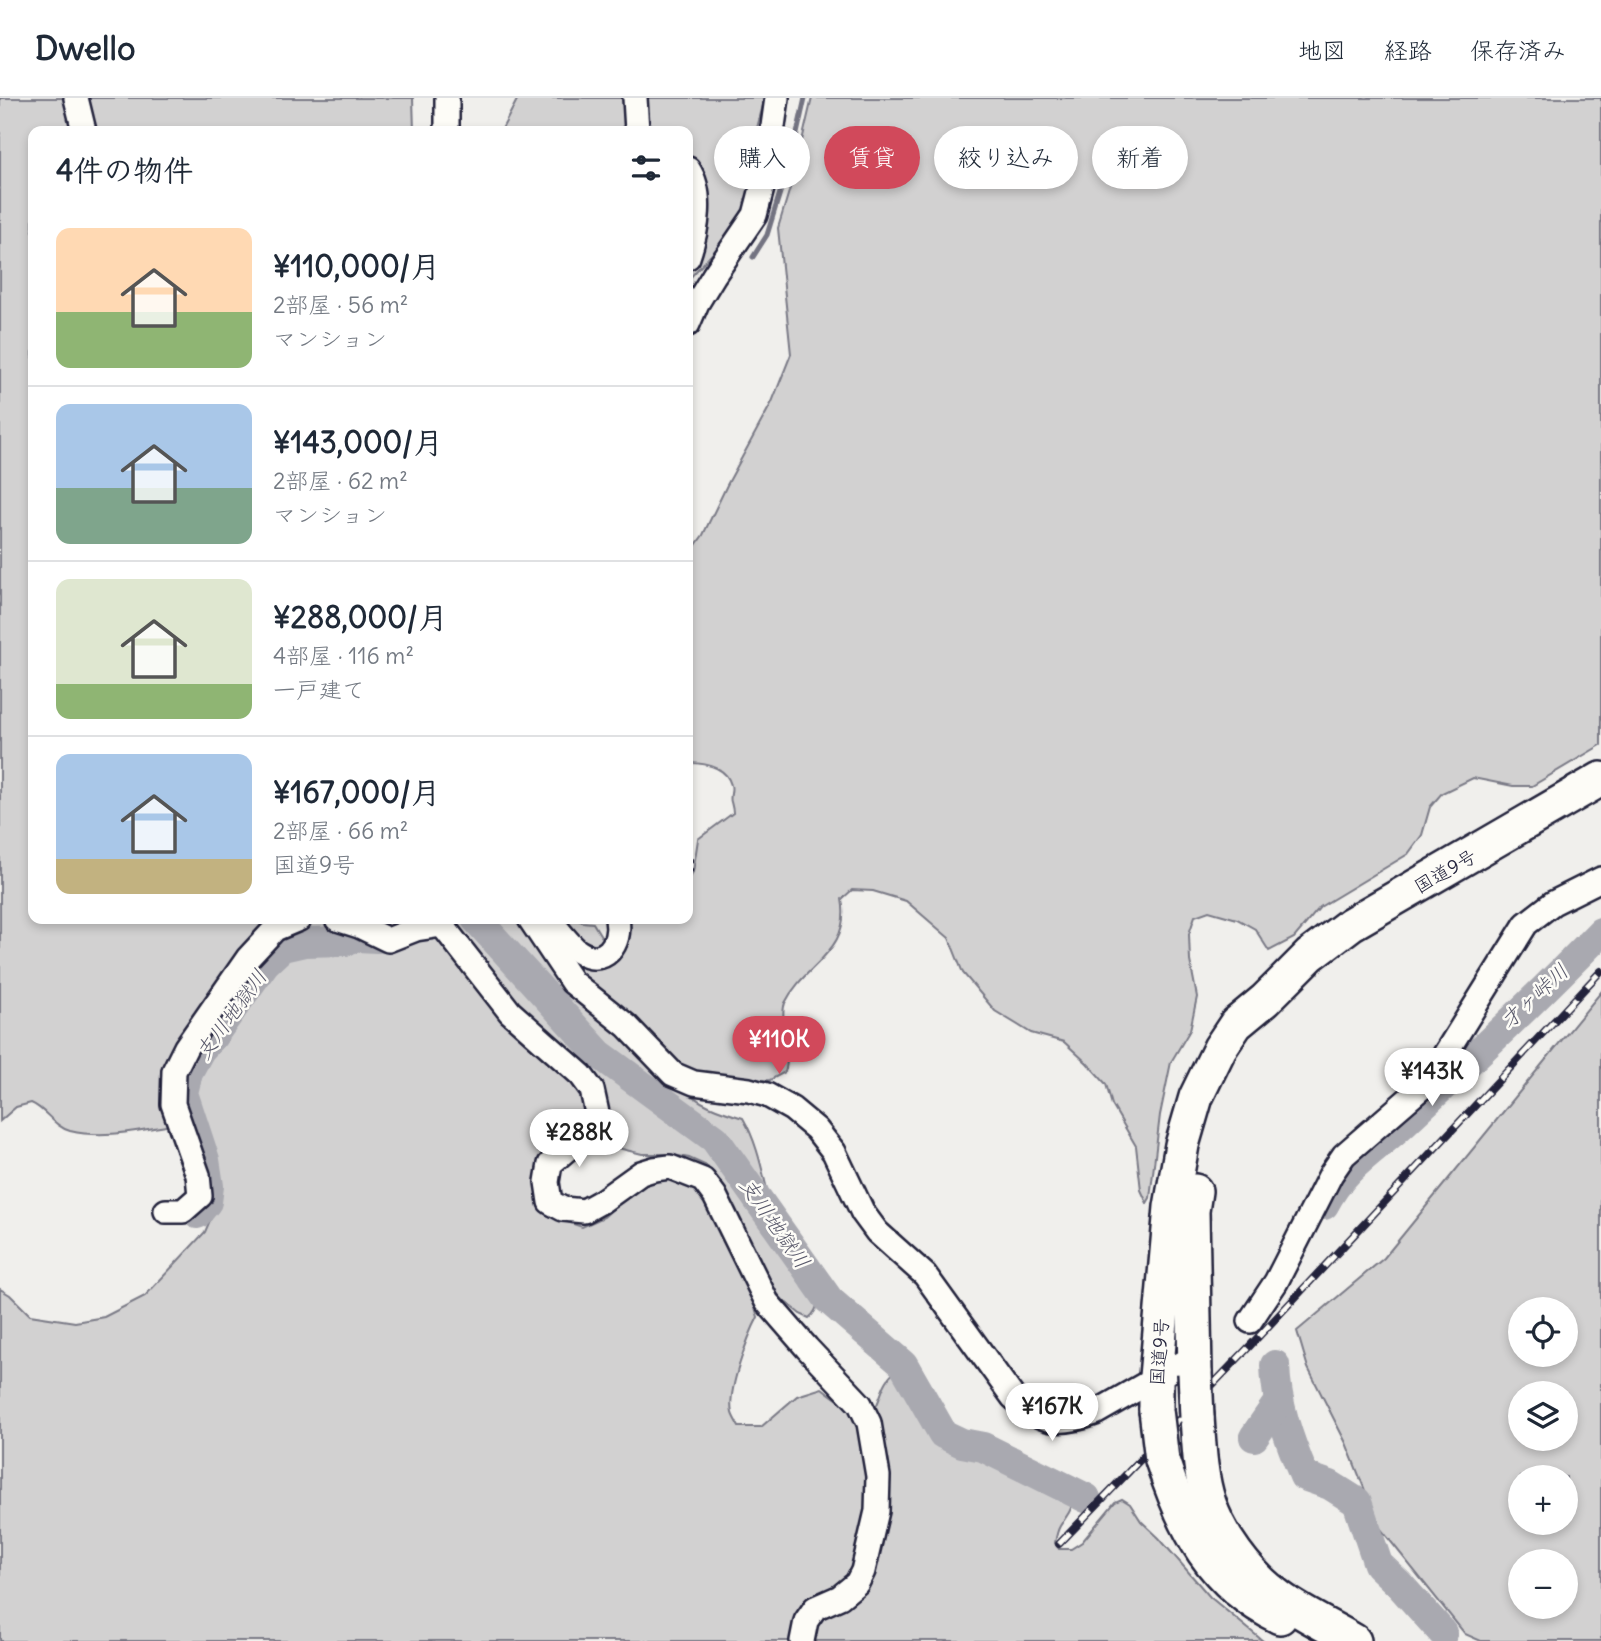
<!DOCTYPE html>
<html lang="ja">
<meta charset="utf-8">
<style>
body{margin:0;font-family:Delius,"Klee One",sans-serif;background:#f2f2f3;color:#1f2937;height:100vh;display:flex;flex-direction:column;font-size:26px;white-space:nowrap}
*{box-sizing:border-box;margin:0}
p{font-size:23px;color:#747a83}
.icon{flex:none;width:38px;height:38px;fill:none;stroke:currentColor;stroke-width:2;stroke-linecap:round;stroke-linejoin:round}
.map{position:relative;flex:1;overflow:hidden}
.sheet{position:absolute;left:28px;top:28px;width:665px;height:798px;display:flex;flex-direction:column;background:#fff;border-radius:14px;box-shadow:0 4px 10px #0003}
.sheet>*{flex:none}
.hud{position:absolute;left:714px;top:28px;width:665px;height:63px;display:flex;gap:14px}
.tools{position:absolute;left:1508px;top:1199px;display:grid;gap:14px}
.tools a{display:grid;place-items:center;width:70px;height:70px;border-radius:50%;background:#fff;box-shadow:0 4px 10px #0003;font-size:35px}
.price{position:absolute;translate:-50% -60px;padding:0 16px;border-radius:24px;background:#fff;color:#222;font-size:23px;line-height:46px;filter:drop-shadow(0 2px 4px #0008)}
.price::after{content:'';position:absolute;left:50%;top:42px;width:21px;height:16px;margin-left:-10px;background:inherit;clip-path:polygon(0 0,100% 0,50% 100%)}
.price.current{background:#d1495b;color:#fff}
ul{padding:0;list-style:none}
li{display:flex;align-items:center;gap:21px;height:175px;padding:0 28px}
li+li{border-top:2px solid #e0e1e3}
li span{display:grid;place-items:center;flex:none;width:196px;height:140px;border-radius:14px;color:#555}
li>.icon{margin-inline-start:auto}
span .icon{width:84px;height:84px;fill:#fffc;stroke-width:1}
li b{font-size:30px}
h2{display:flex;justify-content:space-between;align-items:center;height:84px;padding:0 28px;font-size:30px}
.chip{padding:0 24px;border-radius:32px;background:#fff;box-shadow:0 4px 10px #0003;font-size:24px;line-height:63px}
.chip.current{background:#d1495b;color:#fff}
header{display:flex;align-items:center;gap:42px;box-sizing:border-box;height:98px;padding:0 35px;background:#fff;border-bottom:2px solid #e0e1e3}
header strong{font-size:33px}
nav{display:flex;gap:38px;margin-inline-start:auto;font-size:24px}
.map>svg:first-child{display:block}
.green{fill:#d2d1d1;stroke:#7a7a86;stroke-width:2;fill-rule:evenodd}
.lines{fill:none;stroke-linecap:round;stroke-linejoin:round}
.stream{stroke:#737381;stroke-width:5}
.river{stroke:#a9a9b0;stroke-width:30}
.minor-casing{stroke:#22223b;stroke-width:28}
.highway-casing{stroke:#22223b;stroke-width:38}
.path{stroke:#22223b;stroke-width:2.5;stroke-dasharray:5 5;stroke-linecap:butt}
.minor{stroke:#fdfcf7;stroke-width:23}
.highway{stroke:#fdfcf7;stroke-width:33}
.rail-casing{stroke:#22223b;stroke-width:8}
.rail{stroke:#fdfcf7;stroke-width:5;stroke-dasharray:16;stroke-linecap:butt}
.highway-bridge-casing{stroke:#22223b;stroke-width:38;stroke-linecap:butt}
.highway-bridge{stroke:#fdfcf7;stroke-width:33}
.labels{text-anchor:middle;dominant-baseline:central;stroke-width:5;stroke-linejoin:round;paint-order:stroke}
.street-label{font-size:19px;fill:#22223b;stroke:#fdfcf7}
.water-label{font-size:21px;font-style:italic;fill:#58586a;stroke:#fdfcf7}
</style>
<header>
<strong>Dwello</strong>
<nav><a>地図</a><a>経路</a><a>保存済み</a></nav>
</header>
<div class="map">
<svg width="1601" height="1543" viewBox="0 0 1601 1543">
<rect width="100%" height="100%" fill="#f0efec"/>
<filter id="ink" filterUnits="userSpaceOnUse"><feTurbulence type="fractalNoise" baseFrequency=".0143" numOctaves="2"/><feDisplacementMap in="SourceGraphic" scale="14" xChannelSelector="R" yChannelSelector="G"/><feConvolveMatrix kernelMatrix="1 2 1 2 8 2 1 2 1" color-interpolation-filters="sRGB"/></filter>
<g filter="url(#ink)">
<g class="green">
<path d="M0,0H413L414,33H33V821H579L582,824L593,825L601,838L608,842L623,821H688V781L693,774L698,741L733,715C733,711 732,708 731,704C729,699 733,692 731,687C726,668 704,665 688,665V458L703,437L727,387L772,304L791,256L778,130L794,77L812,0H1601V647L1532,688H1513L1473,680L1442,695L1430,709L1422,737L1408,756L1320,809L1294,840L1269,853L1255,831L1237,821L1209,813L1195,818L1189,836L1190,863L1197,899L1190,932L1171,964L1160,1017L1150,1100L1147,1105L1141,1092L1136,1048L1112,1007L1106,986L1087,965L1064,944L1031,935L995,913L963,875L949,840L906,803L873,793L852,792L842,801C852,854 804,866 785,905C779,919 792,953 785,974L770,982L680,987C697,1006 720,1013 743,1020C766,1060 765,1109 787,1150C797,1168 834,1199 809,1220L800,1216L783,1202L771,1189L740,1125L707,1068L689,1060L668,1056H642L618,1050L605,1043L599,1027L538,1081V1104L546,1117L582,1129L604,1119L639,1087L658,1078L678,1080L697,1090L752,1200L758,1219C748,1238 727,1294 732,1315C733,1319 737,1325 739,1329H761L797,1298L822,1290C896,1348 865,1290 900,1270L906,1276L945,1345L984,1354L1069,1396C1076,1411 1067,1416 1060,1428C1057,1433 1056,1439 1055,1445L1059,1451H1071L1082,1444L1115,1404L1122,1401L1130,1406L1141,1423L1159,1440L1210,1499L1263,1543H0V1191L10,1197L30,1217L75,1224L104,1219L145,1198L205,1134L217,1106L219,1088L204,1031L196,1024C155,1027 112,1043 70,1033C53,1028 46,1011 31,1005L16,1009L0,1023Z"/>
<path d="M518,0H765L757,30V64L749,102L723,144L688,182V33H501Z"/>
<path d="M1601,894V1543H1481L1465,1536L1380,1430L1346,1345L1308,1270L1297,1233L1384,1160ZM1521,1211H1566V1256H1521ZM1566,1295V1340H1521V1295ZM1521,1379H1566V1424H1521ZM1521,1463H1566V1508H1521Z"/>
</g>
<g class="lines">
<path class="stream" d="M753,159L767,137L794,49L805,0"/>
<g class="river">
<path d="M476,821L599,956L715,1041L829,1202L903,1266L943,1336L962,1345L983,1349L1086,1400"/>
<path d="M1324,1107C1345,1066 1377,1051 1409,1020C1474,959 1539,898 1601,834"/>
<path d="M197,1116L207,1104L209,1088L205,1062L183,995L188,974L200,952L213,938L265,865L282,849L304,844L346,843L358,839L377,840"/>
<path d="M1275,1267C1276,1306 1289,1342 1304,1378L1330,1387L1357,1404L1378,1466L1398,1485L1443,1535"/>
<path d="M1254,1339L1279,1303"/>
</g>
<g class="minor-casing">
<g id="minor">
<path d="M76,0L84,33"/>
<path d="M447,0V33"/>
<path d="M635,0L637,33"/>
<path d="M688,71C704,95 697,133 688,159"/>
<path d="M688,226L697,205L714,177L755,117L767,71L777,0"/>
<path d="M337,821L359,828L388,842L416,831L442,827"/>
<path d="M442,821V827L510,914L581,977L592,992L597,1015L587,1034L550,1066L547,1084L550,1104L563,1111L584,1113L602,1103L641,1075L654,1071L670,1069L703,1082L715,1098L767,1204L807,1250L860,1306L869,1325L878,1378L877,1413L863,1473L857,1485L840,1499L815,1510L806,1523L802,1543"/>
<path d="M530,821L572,884L627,928L673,976L694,985L749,992L767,997L792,1011L816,1031L834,1054L863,1115L877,1134L925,1177L1013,1299C1041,1325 1059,1328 1095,1315L1195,1258"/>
<path d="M549,821C557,830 570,848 579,854C604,870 622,846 617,821"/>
<path d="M166,1113H183L200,1098L198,1077L173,1006L174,973L186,949L248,860L275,831L299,821"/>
<path d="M1250,1223L1276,1184L1331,1076L1344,1057L1427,985L1526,826L1553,805L1601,781"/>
</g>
</g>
<g class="highway-casing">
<g id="highway">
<path d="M1195,1093L1192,1113L1195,1275"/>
<path d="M1156,1312V1279L1171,1109L1182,1047L1196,999L1220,950L1236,926L1265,902L1310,857L1351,826L1601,681"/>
<path d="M1197,1319C1199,1348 1200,1377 1209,1405C1220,1438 1247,1475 1275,1496C1297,1514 1329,1528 1354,1543"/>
<path d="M1162,1362C1184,1430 1212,1487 1280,1519"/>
</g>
</g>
<path class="path" d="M688,751L692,760V773L688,776"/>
<use href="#minor" class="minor"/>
<use href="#highway" class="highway"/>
<g class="rail-casing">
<path id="rail" d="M1059,1446L1247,1251L1601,873"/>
</g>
<use href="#rail" class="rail"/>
<g class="highway-bridge-casing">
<g id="highway-bridge">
<path d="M1195,1275L1197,1319"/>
<path d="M1156,1312L1162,1362"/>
</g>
</g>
<use href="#highway-bridge" class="highway-bridge"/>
</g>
</g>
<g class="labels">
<g class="street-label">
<text transform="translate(1445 773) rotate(-30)">国道9号</text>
<text transform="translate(1159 1254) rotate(-86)">国道9号</text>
</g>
<g class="water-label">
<text transform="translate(1534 898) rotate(-43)">才ヶ峠川</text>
<text transform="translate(231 916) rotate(-54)">支川地獄川</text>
<text transform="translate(775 1125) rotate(55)">支川地獄川</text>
</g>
</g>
</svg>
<div class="tools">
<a><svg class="icon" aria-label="locate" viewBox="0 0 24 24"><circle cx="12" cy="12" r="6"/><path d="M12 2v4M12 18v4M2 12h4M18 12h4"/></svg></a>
<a><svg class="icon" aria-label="layers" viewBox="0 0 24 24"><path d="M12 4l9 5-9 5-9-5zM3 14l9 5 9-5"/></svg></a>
<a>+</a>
<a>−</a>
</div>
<b class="price current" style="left:779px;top:978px">¥110K</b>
<b class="price" style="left:1432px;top:1010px">¥143K</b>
<b class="price" style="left:579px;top:1071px">¥288K</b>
<b class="price" style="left:1052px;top:1345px">¥167K</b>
<div class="hud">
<a class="chip">購入</a>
<a class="chip current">賃貸</a>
<a class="chip">絞り込み</a>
<a class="chip">新着</a>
</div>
<section class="sheet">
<h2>4件の物件<svg class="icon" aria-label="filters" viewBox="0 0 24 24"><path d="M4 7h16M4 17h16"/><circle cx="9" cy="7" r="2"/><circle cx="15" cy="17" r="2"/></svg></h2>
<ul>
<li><span style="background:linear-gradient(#ffd9b3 60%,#8fb573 0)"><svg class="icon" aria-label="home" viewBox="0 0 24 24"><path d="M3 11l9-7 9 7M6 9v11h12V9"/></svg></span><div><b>¥110,000/月</b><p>2部屋 · 56 m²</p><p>マンション</p></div></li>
<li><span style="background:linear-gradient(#a9c7e8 60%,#7fa58c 0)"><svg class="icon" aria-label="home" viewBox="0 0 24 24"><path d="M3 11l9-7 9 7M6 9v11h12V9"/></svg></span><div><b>¥143,000/月</b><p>2部屋 · 62 m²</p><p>マンション</p></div></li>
<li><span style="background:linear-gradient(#dfe7d0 75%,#8fb573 0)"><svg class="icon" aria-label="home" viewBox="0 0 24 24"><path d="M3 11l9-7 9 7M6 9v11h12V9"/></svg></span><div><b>¥288,000/月</b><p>4部屋 · 116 m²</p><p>一戸建て</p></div></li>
<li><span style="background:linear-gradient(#a9c7e8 75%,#c2b280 0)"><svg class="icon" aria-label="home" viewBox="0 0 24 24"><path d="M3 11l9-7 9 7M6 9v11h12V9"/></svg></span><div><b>¥167,000/月</b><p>2部屋 · 66 m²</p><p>国道9号</p></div></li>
</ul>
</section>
</div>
